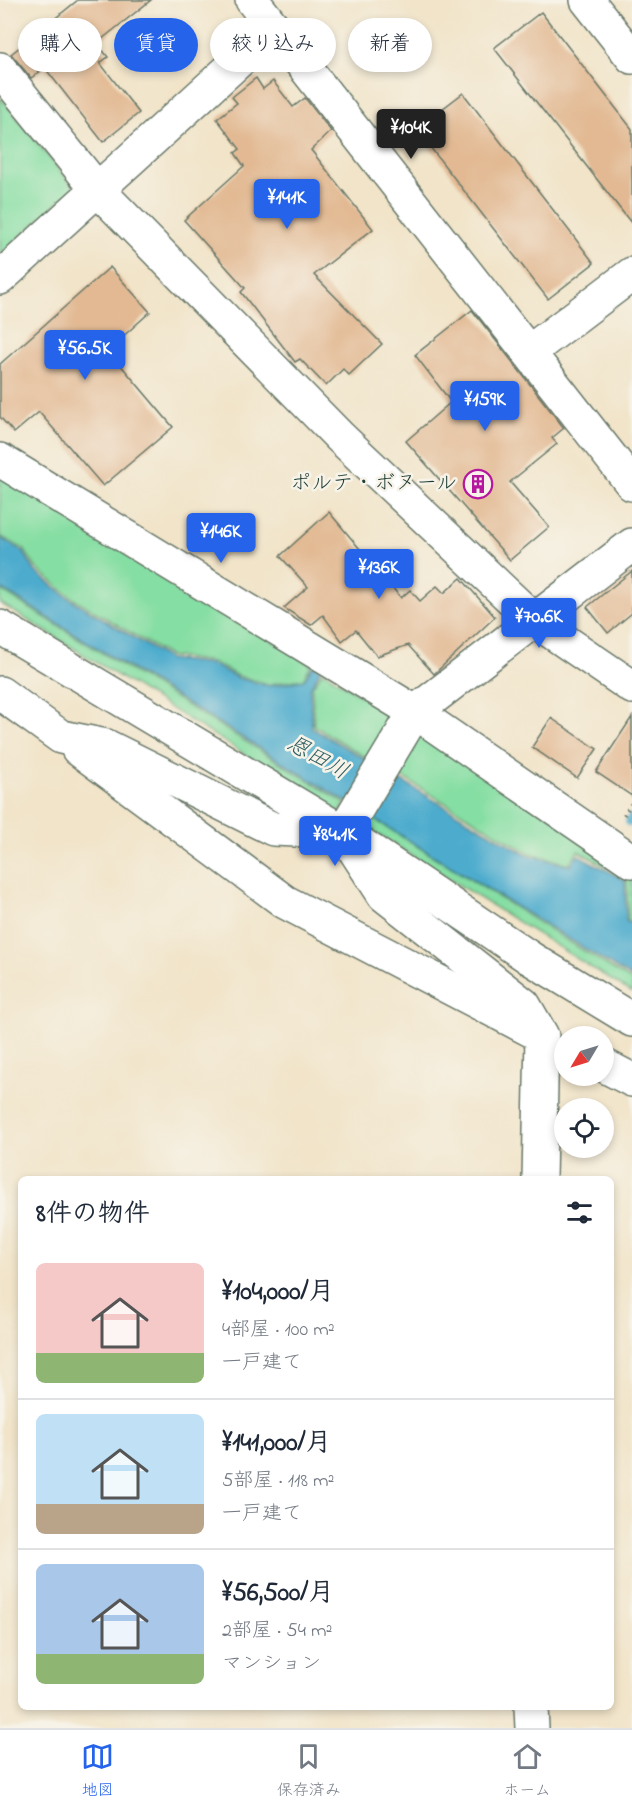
<!DOCTYPE html>
<html lang="ja">
<meta charset="utf-8">
<style>
body{margin:0;font-family:"Indie Flower","Klee One",sans-serif;background:#f2f2f3;color:#1f2937;height:100vh;display:flex;flex-direction:column;font-size:22px;white-space:nowrap}
*{box-sizing:border-box;margin:0}
p{font-size:20px;color:#747a83}
.icon{flex:none;width:33px;height:33px;fill:none;stroke:currentColor;stroke-width:2;stroke-linecap:round;stroke-linejoin:round}
.map{position:relative;flex:1;overflow:hidden}
.side{position:absolute;left:18px;top:1176px;width:596px;height:534px;display:flex;flex-direction:column;background:#fff;border-radius:9px;box-shadow:0 3px 9px #0003}
.side>*{flex:none}
.hud{position:absolute;left:18px;top:18px;width:597px;height:54px;display:flex;gap:12px}
.needle{width:39px;rotate:232deg}
.fabs{position:absolute;left:554px;top:1026px;display:grid;gap:12px}
.fabs a{display:grid;place-items:center;width:60px;height:60px;border-radius:50%;background:#fff;box-shadow:0 3px 9px #0003;font-size:30px}
.price{position:absolute;translate:-50% -51px;padding:0 14px;border-radius:6px;background:#2563eb;color:#fff;font-size:20px;line-height:39px;filter:drop-shadow(0 2px 3px #0008)}
.price::after{content:'';position:absolute;left:50%;top:36px;width:18px;height:14px;margin-left:-9px;background:inherit;clip-path:polygon(0 0,100% 0,50% 100%)}
.price.selected{background:#222;color:#fff}
ul{padding:0;list-style:none}
li{display:flex;align-items:center;gap:18px;height:150px;padding:0 18px}
li+li{border-top:2px solid #e0e1e3}
li span{display:grid;place-items:center;flex:none;width:168px;height:120px;border-radius:9px;color:#555}
li>.icon{margin-inline-start:auto}
span .icon{width:72px;height:72px;fill:#fffc;stroke-width:1}
li b{font-size:26px}
h2{display:flex;justify-content:space-between;align-items:center;height:72px;padding:0 18px;font-size:26px}
.pill{padding:0 21px;border-radius:27px;background:#fff;box-shadow:0 3px 9px #0003;font-size:21px;line-height:54px}
.pill.selected{background:#2563eb;color:#fff}
.tabs{display:flex;justify-content:space-around;align-items:center;height:84px;border-top:2px solid #e0e1e3;background:#fff;font-size:16px;color:#747a83}
.tabs a{display:grid;justify-items:center;gap:3px}
.tabs .selected{color:#2563eb}
.map>svg:first-child{display:block}
.green{fill:#85dea3;stroke:#528e6c;stroke-width:1.5}
.water{fill:#4eaccd;stroke:#367480;stroke-width:1.5}
.lines{fill:none;stroke-linecap:round;stroke-linejoin:round}
.stream{stroke:#4eaccd;stroke-width:10}
.building{fill:#e2b993}
.street-casing{stroke:#687768;stroke-width:36}
.path{stroke:#687768;stroke-width:4;stroke-dasharray:1.5 4.5;stroke-linecap:butt}
.street{stroke:#fff;stroke-width:33}
.labels{text-anchor:middle;dominant-baseline:central;stroke-width:5;stroke-linejoin:round;paint-order:stroke}
.poi-label{font-size:21px;fill:#1f3d34;stroke:#f7f3e8;text-anchor:end}
.water-label{font-size:22px;font-style:italic;fill:#2d5e62;stroke:#f7f3e8}
</style>
<div class="map">
<svg width="632" height="1728" viewBox="0 0 632 1728">
<rect width="100%" height="100%" fill="#f7f3e8"/>
<filter id="ink" filterUnits="userSpaceOnUse"><feTurbulence type="fractalNoise" baseFrequency=".0167" numOctaves="2"/><feDisplacementMap in="SourceGraphic" scale="12" xChannelSelector="R" yChannelSelector="G"/><feConvolveMatrix kernelMatrix="1 2 1 2 8 2 1 2 1" color-interpolation-filters="sRGB"/></filter>
<filter id="wash" filterUnits="userSpaceOnUse"><feTurbulence type="fractalNoise" baseFrequency=".008" numOctaves="4" result="noise"/><feDisplacementMap in="SourceGraphic" scale="24" xChannelSelector="R" yChannelSelector="G"/><feGaussianBlur stdDeviation="1.35" result="paint"/><feColorMatrix in="noise" values="0 0 0 0 0 0 0 0 0 0 0 0 0 0 0 0 0 1.4 0 .05"/><feComposite in="paint" operator="in"/></filter>
<g filter="url(#wash)">
<rect width="100%" height="100%" fill="#f1e4c9"/>
<g class="green">
<path d="M0,97L74,188L0,255Z"/>
<path d="M0,475L311,664L303,679L269,684L238,676L212,662L169,656L71,597L36,568L24,549L0,536Z"/>
<path d="M0,590L345,803L340,813L0,603Z"/>
<path d="M323,671L395,718L370,760L314,726L312,687Z"/>
<path d="M418,729L632,869V922L628,920L627,878L578,851L569,864L527,852L392,771Z"/>
<path d="M367,815L632,981V993L361,824Z"/>
</g>
<path class="water" d="M0,538L23,551L35,571L70,599L169,659L211,664L238,678L269,686L304,680L313,665L321,669L310,688L312,728L525,854L570,866L578,855L625,880L626,921L632,924V978L0,588Z"/>
<g class="lines">
<path class="stream" d="M630,822L632,818"/>
</g>
<g id="blocks">
<g class="building">
<path d="M78,0H151L97,43L108,57L100,63L139,113L103,142L45,68L31,78L11,54Z"/>
<path d="M541,12L632,129V224L494,48Z"/>
<path d="M256,78L263,89L273,81L293,107L305,98L331,131L311,150L373,229L314,275L382,344L349,375L343,369L326,386L300,359L295,362L241,292L245,288L184,220L244,166L235,153L240,149L217,119L237,103L232,97Z"/>
<path d="M463,93L594,263L548,299L416,129Z"/>
<path d="M110,267L150,312L108,350L173,427L103,486L39,412L14,433L0,417V364Z"/>
<path d="M472,310L564,428L552,438L557,444L510,482L549,527L510,560L406,441L451,402L415,355Z"/>
<path d="M329,512L401,598L410,590L420,601L437,586L444,593L461,578L495,617L434,674L408,645L377,656L356,630L342,641L323,615L311,625L284,608L308,587L280,556Z"/>
<path d="M632,571V613L608,633L587,607Z"/>
<path d="M632,717V796L596,772Z"/>
<path d="M551,718L597,749L577,778L532,747Z"/>
</g>
</g>
</g>
<g filter="url(#ink)">
<use href="#blocks" fill-opacity="0" stroke="#687768" stroke-width="1.5"/>
<g class="lines">
<g class="street-casing">
<g id="street">
<path d="M252,0L632,484"/>
<path d="M587,0L632,57"/>
<path d="M0,69L96,188L340,437L534,620L632,687"/>
<path d="M0,278L275,28"/>
<path d="M529,352L632,274"/>
<path d="M0,460L415,712L632,861"/>
<path d="M0,627L343,832L530,958L632,1020"/>
<path d="M0,693L61,737L106,746L273,829L343,832L384,895L524,1005L542,1036L539,1179"/>
<path d="M78,749L285,902L533,1031"/>
<path d="M343,832L415,712L632,545"/>
<path d="M603,1065L632,1080"/>
<path d="M531,1707L532,1728"/>
</g>
</g>
<path class="path" d="M624,815L632,803"/>
<use href="#street" class="street"/>
</g>
</g>
<defs>
<g id="building-ring" transform="scale(1.5)"><circle r="9.5" fill="#f7f3e8" stroke="#b5179e" stroke-width="1.5"/><path d="M-4-6H4V6H1V3H-1V6H-4ZM-2.5-4.3h1.7v1.8h-1.7ZM.8-4.3h1.7v1.8H.8ZM-2.5-1h1.7V.8h-1.7ZM.8-1h1.7V.8H.8Z" fill="#b5179e"/></g>
</defs>
<g fill-rule="evenodd">
<use href="#building-ring" x="478" y="484"/>
</g>
<g class="labels">
<g class="poi-label">
<text x="457" y="484">ポルテ・ボヌール</text>
</g>
<g class="water-label">
<text transform="translate(317 759) rotate(29)">恩田川</text>
</g>
</g>
</svg>
<div class="fabs">
<a><svg class="needle" viewBox="-14 -14 28 28"><path d="M0-13l5 13h-10z" fill="#e53935"/><path d="M0 13l5-13h-10z" fill="#747a83"/></svg></a>
<a><svg class="icon" aria-label="locate" viewBox="0 0 24 24"><circle cx="12" cy="12" r="6"/><path d="M12 2v4M12 18v4M2 12h4M18 12h4"/></svg></a>
</div>
<b class="price selected" style="left:411px;top:160px">¥104K</b>
<b class="price" style="left:287px;top:230px">¥141K</b>
<b class="price" style="left:85px;top:381px">¥56.5K</b>
<b class="price" style="left:485px;top:432px">¥159K</b>
<b class="price" style="left:221px;top:564px">¥146K</b>
<b class="price" style="left:379px;top:600px">¥136K</b>
<b class="price" style="left:539px;top:649px">¥70.6K</b>
<b class="price" style="left:335px;top:867px">¥84.1K</b>
<div class="hud">
<a class="pill">購入</a>
<a class="pill selected">賃貸</a>
<a class="pill">絞り込み</a>
<a class="pill">新着</a>
</div>
<section class="side">
<h2>8件の物件<svg class="icon" aria-label="filters" viewBox="0 0 24 24"><path d="M4 7h16M4 17h16"/><circle cx="9" cy="7" r="2"/><circle cx="15" cy="17" r="2"/></svg></h2>
<ul>
<li><span style="background:linear-gradient(#f6c9c9 75%,#8fb573 0)"><svg class="icon" aria-label="home" viewBox="0 0 24 24"><path d="M3 11l9-7 9 7M6 9v11h12V9"/></svg></span><div><b>¥104,000/月</b><p>4部屋 · 100 m²</p><p>一戸建て</p></div></li>
<li><span style="background:linear-gradient(#bfe0f5 75%,#b9a48a 0)"><svg class="icon" aria-label="home" viewBox="0 0 24 24"><path d="M3 11l9-7 9 7M6 9v11h12V9"/></svg></span><div><b>¥141,000/月</b><p>5部屋 · 118 m²</p><p>一戸建て</p></div></li>
<li><span style="background:linear-gradient(#a9c7e8 75%,#8fb573 0)"><svg class="icon" aria-label="home" viewBox="0 0 24 24"><path d="M3 11l9-7 9 7M6 9v11h12V9"/></svg></span><div><b>¥56,500/月</b><p>2部屋 · 54 m²</p><p>マンション</p></div></li>
</ul>
</section>
</div>
<nav class="tabs">
<a class="selected"><svg class="icon" aria-label="map" viewBox="0 0 24 24"><path d="M3 6l6-2 6 2 6-2v14l-6 2-6-2-6 2zM9 4v14M15 6v14"/></svg>地図</a>
<a><svg class="icon" aria-label="saved" viewBox="0 0 24 24"><path d="M7 4h10v16l-5-4-5 4z"/></svg>保存済み</a>
<a><svg class="icon" aria-label="home" viewBox="0 0 24 24"><path d="M3 11l9-7 9 7M6 9v11h12V9"/></svg>ホーム</a>
</nav>
